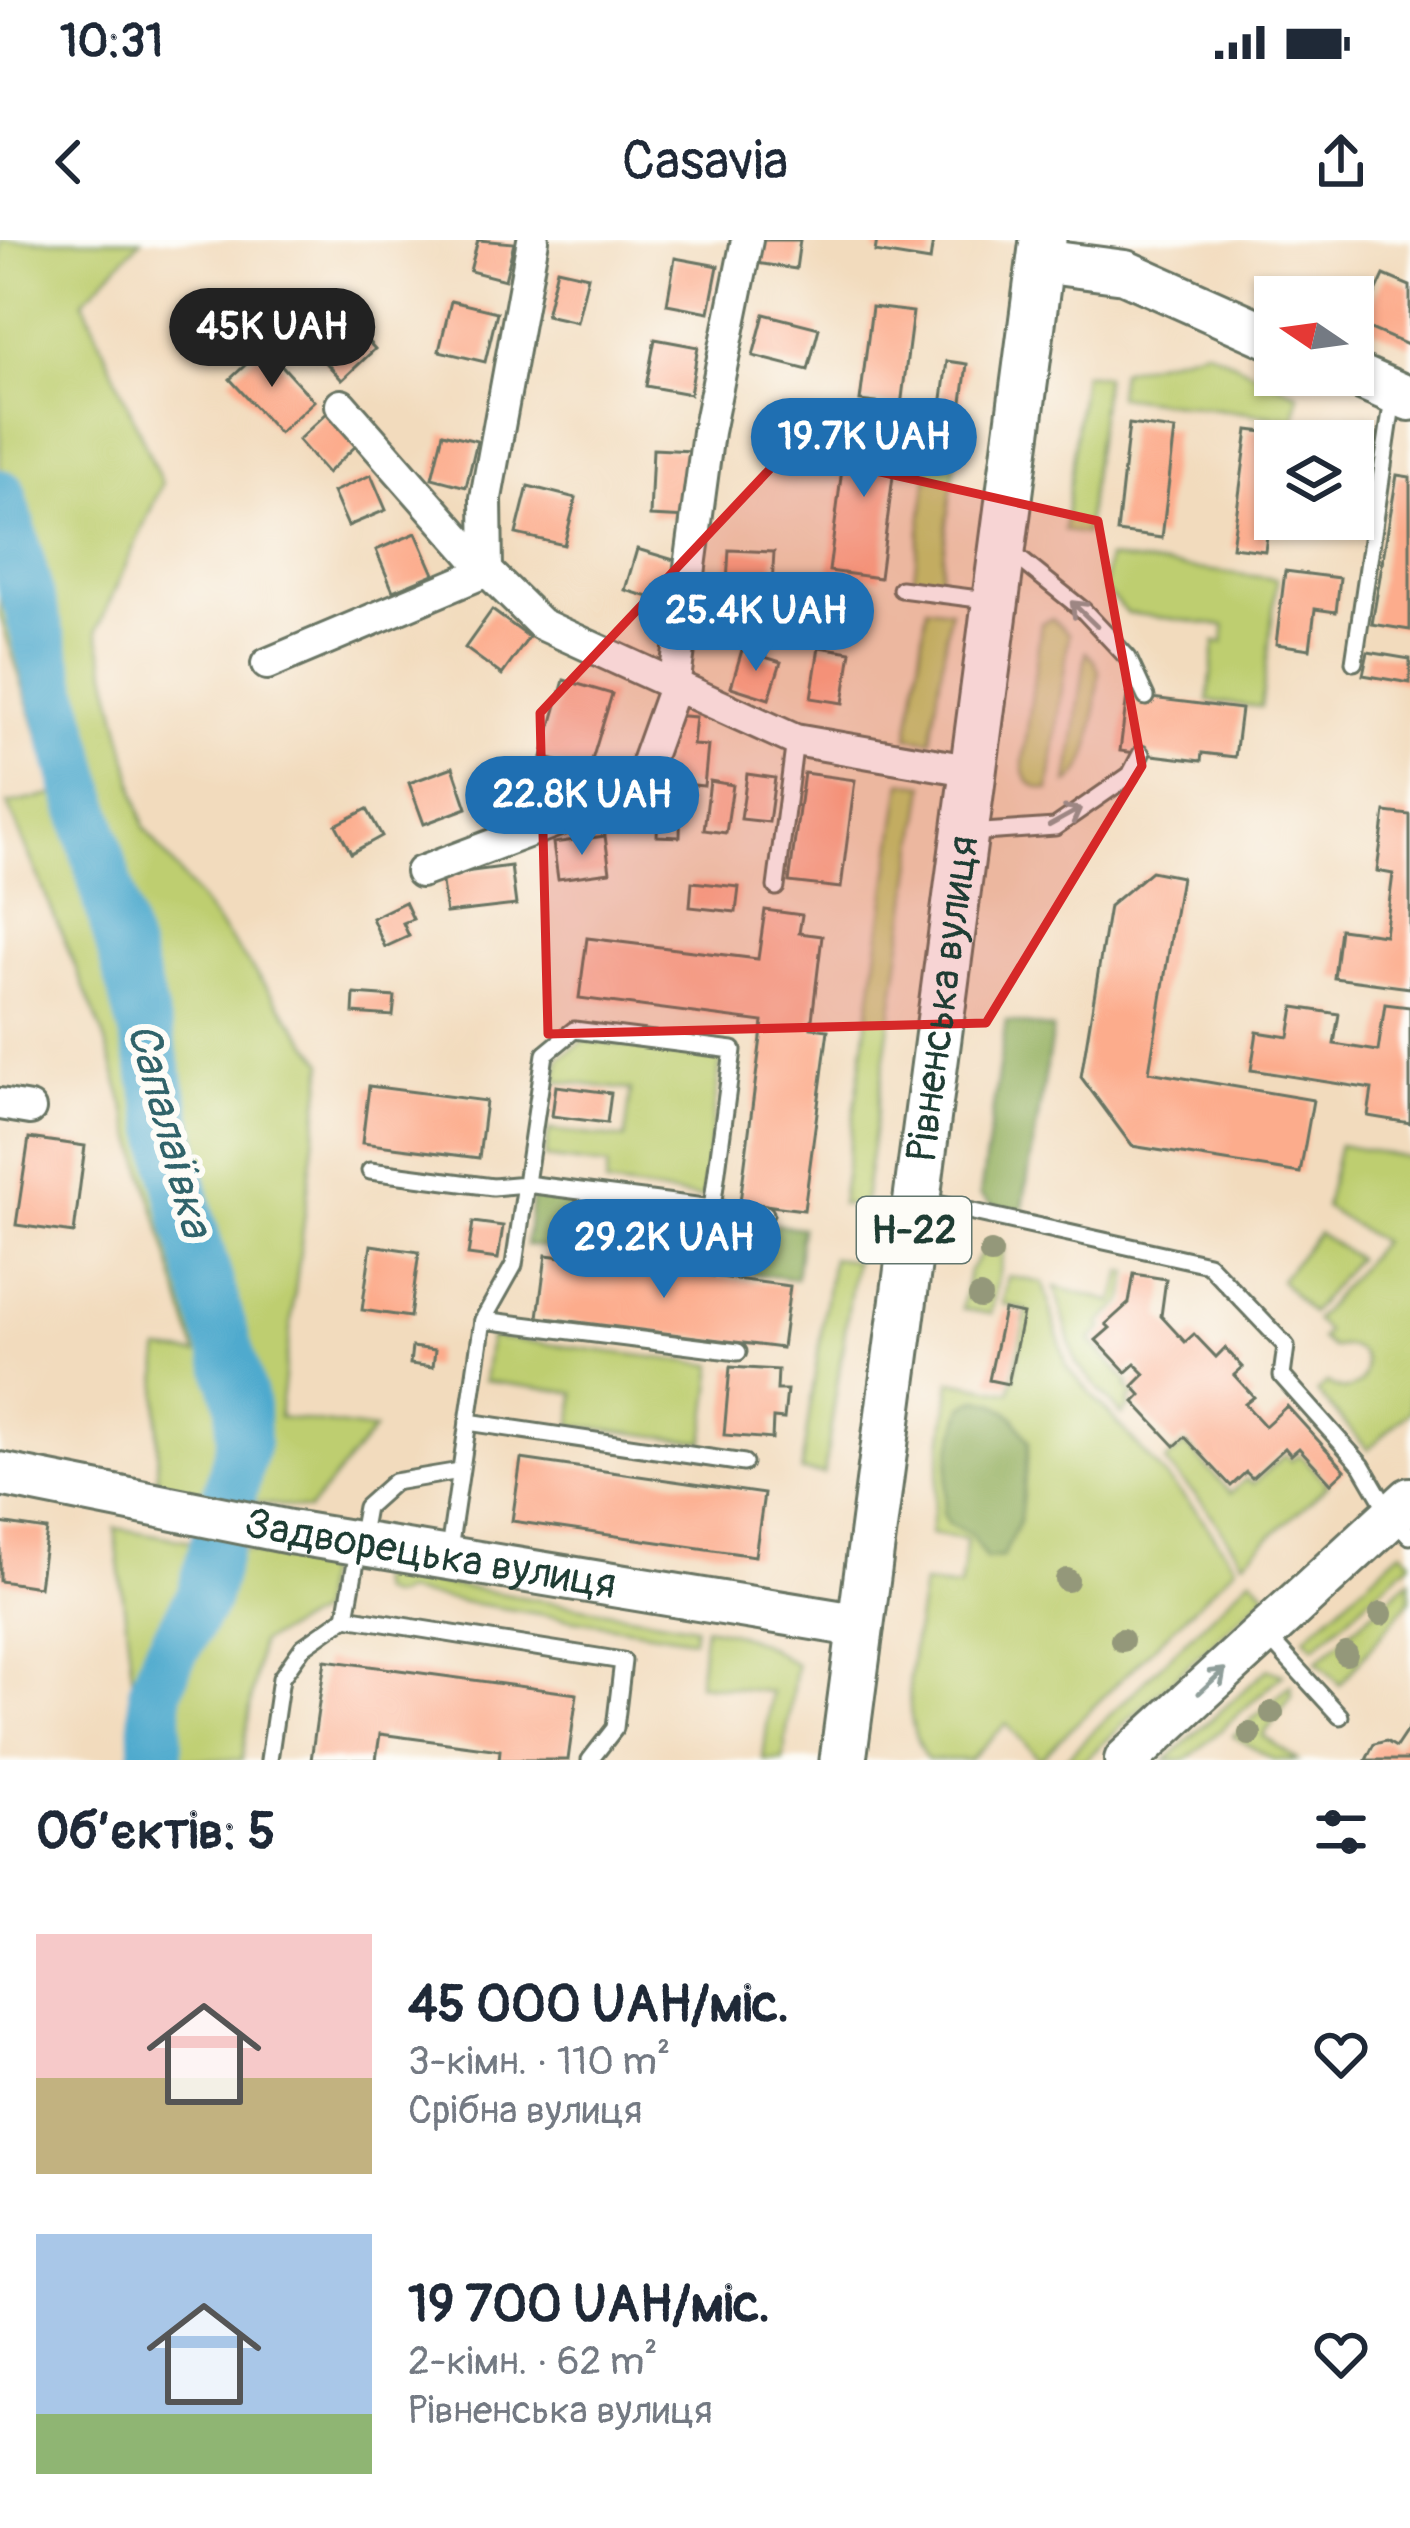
<!DOCTYPE html>
<html lang="uk">
<meta charset="utf-8">
<style>
body{margin:0;font-family:Pangolin,sans-serif;background:#f6f6f7;color:#1f2937;height:100vh;display:flex;flex-direction:column;font-size:45px;white-space:nowrap}
*{box-sizing:border-box;margin:0}
p{font-size:39px;color:#747a83}
.icon{flex:none;width:66px;height:66px;fill:none;stroke:currentColor;stroke-width:2;stroke-linecap:round;stroke-linejoin:round}
.map{position:relative;height:1520px;overflow:hidden}
.side{display:flex;flex-direction:column;background:#fff;flex:1}
.side>*{flex:none}
.needle{width:78px;rotate:283deg}
.tools{position:absolute;left:1254px;top:36px;display:grid;gap:24px}
.tools a{display:grid;place-items:center;width:120px;height:120px;border-radius:0px;background:#fff;box-shadow:0 3px 9px #0004;font-size:60px}
.price{position:absolute;translate:-50% -102px;padding:0 27px;border-radius:42px;background:#1f6fb2;color:#fff;font-size:39px;line-height:78px;filter:drop-shadow(0 3px 6px #0008)}
.price::after{content:'';position:absolute;left:50%;top:72px;width:36px;height:27px;margin-left:-18px;background:inherit;clip-path:polygon(0 0,100% 0,50% 100%)}
.price.active{background:#222;color:#fff}
ul{padding:0;list-style:none}
li{display:flex;align-items:center;gap:36px;height:300px;padding:0 36px}
li span{display:grid;place-items:center;flex:none;width:336px;height:240px;border-radius:0px;color:#555}
li>.icon{margin-inline-start:auto}
span .icon{width:144px;height:144px;fill:#fffc;stroke-width:1}
li b{font-size:51px}
h2{display:flex;justify-content:space-between;align-items:center;height:144px;padding:0 36px;font-size:51px}
.status{display:flex;justify-content:space-between;align-items:center;height:84px;padding:0 60px;background:#fff;direction:ltr}
.status svg{height:33px;fill:currentColor}
header{display:flex;justify-content:space-between;align-items:center;height:156px;padding:0 36px;background:#fff;font-size:54px;font-weight:600}
.map>svg:first-child{display:block}
.green{fill:#bece70;stroke:#6e8652;stroke-width:3}
.forest{fill:#96b162;stroke:#5a774b;stroke-width:3}
.lines{fill:none;stroke-linecap:round;stroke-linejoin:round}
.river{stroke:#50aace;stroke-width:54}
.building{fill:#fcac8c}
.lane-casing{stroke:#697464;stroke-width:21}
.street-casing{stroke:#697464;stroke-width:36}
.secondary-casing{stroke:#697464;stroke-width:48}
.primary-casing{stroke:#697464;stroke-width:51}
.lane{stroke:#fff;stroke-width:15}
.street{stroke:#fff;stroke-width:30}
.secondary{stroke:#fff;stroke-width:42}
.primary{stroke:#fff;stroke-width:45}
.tree{fill:#94987a}
.oneway{stroke:#8f9e9a}
.marked{fill:#d62828;fill-opacity:0.2;stroke:#d62828;stroke-width:9;stroke-linejoin:round}
.labels{text-anchor:middle;dominant-baseline:central;stroke-width:12;stroke-linejoin:round;paint-order:stroke}
.shield{fill:#fdfcf7;stroke:#62766e;stroke-width:3}
.shield-label{font-size:39px;font-weight:bold;fill:#1f3d34}
.street-label{font-size:42px;fill:#1f3d34;stroke:#fdfcf7}
.water-label{font-size:45px;font-style:italic;fill:#30636a;stroke:#fdfcf7}
</style>
<div class="status"><b>10:31</b><svg viewBox="0 0 49 12"><path d="M0 12V9h3v3zM5 12V6h3v6zM10 12V3h3v9zM15 12V0h3v12zM26 1h20v11H26zM47 4h2v5h-2z"/></svg></div>
<header><svg class="icon" aria-label="back" viewBox="0 0 24 24"><path d="M15 5l-7 7 7 7"/></svg>Casavia<svg class="icon" aria-label="share" viewBox="0 0 24 24"><path d="M12 15V3M7 8l5-5 5 5M5 13v7h14v-7"/></svg></header>
<div class="map">
<svg width="1410" height="1520" viewBox="0 0 1410 1520">
<rect width="100%" height="100%" fill="#fdfcf7"/>
<filter id="ink" filterUnits="userSpaceOnUse"><feTurbulence type="fractalNoise" baseFrequency=".00833" numOctaves="2"/><feDisplacementMap in="SourceGraphic" scale="24" xChannelSelector="R" yChannelSelector="G"/><feConvolveMatrix kernelMatrix="1 2 1 2 8 2 1 2 1" color-interpolation-filters="sRGB"/></filter>
<filter id="wash" filterUnits="userSpaceOnUse"><feTurbulence type="fractalNoise" baseFrequency=".004" numOctaves="4" result="noise"/><feDisplacementMap in="SourceGraphic" scale="48" xChannelSelector="R" yChannelSelector="G"/><feGaussianBlur stdDeviation="2.7" result="paint"/><feColorMatrix in="noise" values="0 0 0 0 0 0 0 0 0 0 0 0 0 0 0 0 0 1.4 0 .05"/><feComposite in="paint" operator="in"/></filter>
<g filter="url(#wash)">
<rect width="100%" height="100%" fill="#f2dbbd"/>
<g class="green">
<path d="M0,0H141L83,61L162,244L97,390L144,587L324,823L279,1177L374,1190L308,1270L157,1246L159,1110L197,1114L104,796L8,564L57,554L0,375Z"/>
<path d="M1206,109L1298,154L1295,179L1117,156L1120,131Z"/>
<path d="M1083,133L1105,136L1085,294L1064,291Z"/>
<path d="M932,200L957,203L939,348L913,344Z"/>
<path d="M1108,318L1277,339L1261,467L1208,461L1215,402L1223,403L1225,386L1128,373L1104,350Z"/>
<path d="M927,367L950,370L931,500L908,497Z"/>
<path d="M1052,379L1069,394L1049,550C1031,548 1024,541 1023,523L1041,383Z"/>
<path d="M1086,412L1094,420L1099,431C1095,461 1096,528 1068,543Z"/>
<path d="M902,542L925,545L863,967L841,964Z"/>
<path d="M585,800L721,817L703,958L606,945L608,926L545,918L549,890L625,899L631,850L556,841L559,818Z"/>
<path d="M1339,905L1410,918V1171L1368,1209L1317,1152L1327,1143C1372,1172 1381,1092 1332,1108L1321,1099L1327,1092L1315,1080L1381,1002L1325,967Z"/>
<path d="M1318,993L1356,1018L1311,1073L1280,1040Z"/>
<path d="M989,1004L1004,1007L991,1074L962,1069L969,1030Z"/>
<path d="M832,1018L855,1021L824,1234L801,1231Z"/>
<path d="M1123,1031L1129,1032L1124,1061L1100,1084L1103,1088L1090,1100L1129,1143L1126,1146L1135,1155L1128,1161L1131,1165L1122,1175L1076,1123L1055,1047L1114,1062Z"/>
<path d="M1008,1036L1043,1043L1067,1127L1198,1273L1236,1326L1040,1519L1006,1484L969,1520H927C894,1470 916,1400 923,1344L960,1348L967,1299L930,1294L951,1141L1010,1152L1027,1070L1003,1064Z"/>
<path d="M490,1097L714,1125L704,1202L572,1185L575,1153L484,1141Z"/>
<path d="M1185,1204L1231,1253L1246,1239L1253,1244L1285,1215L1291,1221L1299,1214L1328,1245L1243,1321L1206,1267L1165,1222Z"/>
<path d="M115,1288L325,1324L318,1373L260,1403L242,1520H142Z"/>
<path d="M1402,1310L1410,1318V1322L1314,1407L1305,1397Z"/>
<path d="M384,1334L695,1386L693,1399L414,1354L403,1352C394,1358 388,1358 378,1351L376,1340Z"/>
<path d="M1251,1337L1267,1353L1085,1520H1064Z"/>
<path d="M1410,1339V1360L1340,1445L1317,1421Z"/>
<path d="M705,1387C747,1394 761,1401 796,1425L783,1520H763L771,1452L698,1444Z"/>
<path d="M1268,1429L1283,1434L1187,1520H1166Z"/>
<path d="M1291,1445L1292,1456L1263,1496L1297,1520H1274L1233,1496Z"/>
</g>
<g class="forest">
<path d="M1006,781L1053,789L1022,972L992,965L980,955Z"/>
<path d="M533,953L802,988L796,1039L526,1005Z"/>
<path d="M978,1159L995,1163L1014,1177L1029,1202L1020,1279L1003,1317L986,1319L971,1294L949,1284L943,1274L950,1213L963,1167Z"/>
</g>
<g class="lines">
<path class="river" d="M0,256L147,796L189,982L242,1163L243,1202L203,1357L168,1417L155,1453L156,1520"/>
</g>
<g id="blocks">
<g class="building">
<path d="M478,0L514,3L505,40L470,31Z"/>
<path d="M759,0H800L796,29L756,23Z"/>
<path d="M877,0H933L930,21L875,12Z"/>
<path d="M675,18L718,26L709,72L667,64Z"/>
<path d="M557,29L588,36L577,82L546,75Z"/>
<path d="M1384,35L1410,46V106L1361,85Z"/>
<path d="M451,61L497,72L485,122L439,111Z"/>
<path d="M872,67L913,72L901,166L860,161Z"/>
<path d="M343,74L375,109L342,140L310,105Z"/>
<path d="M764,74L819,88L808,130L753,116Z"/>
<path d="M655,99L698,107L690,154L646,146Z"/>
<path d="M265,107L314,161L279,193L230,139Z"/>
<path d="M947,121L967,124L958,192L938,189Z"/>
<path d="M780,167L819,172L812,224L773,220Z"/>
<path d="M329,171L359,203L327,233L298,200Z"/>
<path d="M848,182L899,189L880,338L829,331Z"/>
<path d="M1129,184L1175,190L1162,298L1117,292Z"/>
<path d="M1248,190L1281,194L1280,201H1275V235L1265,311L1232,307Z"/>
<path d="M443,193L477,201L466,247L432,238Z"/>
<path d="M653,209L692,211L688,278L650,276Z"/>
<path d="M371,235L386,270L348,286L333,252Z"/>
<path d="M1397,235L1410,237V390L1372,384Z"/>
<path d="M528,246L576,258L564,305L516,294Z"/>
<path d="M416,293L434,334L393,351L376,310Z"/>
<path d="M637,309L684,323L672,364L625,350Z"/>
<path d="M729,310L774,312L771,363L726,360Z"/>
<path d="M1285,331L1340,338L1336,372L1315,369L1310,409L1276,404Z"/>
<path d="M492,370L529,397L502,435L465,408Z"/>
<path d="M819,407L851,412L843,463L811,458Z"/>
<path d="M742,410L781,422L769,459L731,447Z"/>
<path d="M1368,412L1410,419V443L1363,435Z"/>
<path d="M564,440L612,454L589,530L542,517Z"/>
<path d="M1127,455L1241,469L1235,517L1202,513L1201,521L1120,511Z"/>
<path d="M670,475L696,477L693,505L708,506L704,546L663,542Z"/>
<path d="M453,527L467,568L424,584L409,543Z"/>
<path d="M804,533L855,540L841,648L789,642Z"/>
<path d="M747,534L775,538L769,582L741,579Z"/>
<path d="M710,541L733,545L726,593L704,590Z"/>
<path d="M659,551L681,552L680,597L657,596Z"/>
<path d="M367,569L382,596L351,613L336,585Z"/>
<path d="M1385,572L1410,575V748L1334,738L1340,689L1385,695L1393,634L1377,631Z"/>
<path d="M605,596L610,632L558,639L553,603Z"/>
<path d="M511,626L516,665L446,673L441,635Z"/>
<path d="M1151,631L1181,637L1149,832L1313,860L1300,933L1132,906L1081,837L1109,666Z"/>
<path d="M692,642L739,647L736,672L690,667Z"/>
<path d="M405,662L413,679L403,683L409,696L385,707L372,678Z"/>
<path d="M765,670L802,675L799,693L822,696L811,788L828,790L804,970L740,962L763,782L579,758L587,698L758,719Z"/>
<path d="M354,754L395,757L393,776L353,773Z"/>
<path d="M1385,764L1410,767V883L1368,876L1372,849L1251,830L1257,792L1289,797L1294,767L1339,774L1334,804L1378,811Z"/>
<path d="M369,846L486,861L479,918L362,903Z"/>
<path d="M556,846L611,853L607,883L552,876Z"/>
<path d="M29,898L85,906L74,993L16,985Z"/>
<path d="M473,982L503,986L498,1019L468,1015Z"/>
<path d="M371,1005L419,1012L410,1077L362,1070Z"/>
<path d="M546,1015L790,1046L782,1108L538,1077Z"/>
<path d="M1134,1034L1166,1039L1161,1076L1185,1102L1194,1094L1216,1117L1225,1108L1243,1127L1234,1135L1254,1157L1245,1164L1265,1186L1287,1166L1345,1230L1331,1243L1299,1208L1291,1215L1285,1208L1252,1238L1246,1232L1231,1246L1185,1197L1175,1206L1134,1162L1141,1155L1133,1146L1145,1134L1135,1124L1126,1132L1096,1100L1110,1088L1106,1084L1129,1063Z"/>
<path d="M1004,1070L1023,1074L1008,1144L989,1140Z"/>
<path d="M412,1107L435,1110L433,1127L410,1124Z"/>
<path d="M730,1127L778,1130L777,1150H787L784,1179L773,1178L772,1199L724,1195Z"/>
<path d="M521,1219L764,1254L755,1316L512,1281Z"/>
<path d="M0,1283L47,1290L39,1347L0,1341Z"/>
<path d="M325,1420L577,1454L568,1520H499L500,1510L380,1494L376,1520H311Z"/>
<path d="M1410,1486V1520H1366L1374,1504L1386,1501L1396,1507Z"/>
</g>
</g>
</g>
<g filter="url(#ink)">
<use href="#blocks" fill-opacity="0" stroke="#697464" stroke-width="3"/>
<g class="lines">
<g class="lane-casing">
<g id="lane">
<path d="M1011,312L1083,370L1128,418L1146,457"/>
<path d="M901,349L994,361"/>
<path d="M1354,422L1393,158"/>
<path d="M969,593L1055,587L1130,535L1141,514"/>
<path d="M776,647L795,500"/>
<path d="M370,931L493,947L526,944L712,968L733,810L574,790L545,814L514,1025L483,1080L448,1317"/>
<path d="M919,960L1208,1024L1286,1106L1282,1136L1362,1226L1391,1276L1410,1296"/>
<path d="M712,968L765,974"/>
<path d="M483,1080L738,1112"/>
<path d="M468,1182L744,1223"/>
<path d="M346,1377L366,1267L394,1242L460,1231"/>
<path d="M1266,1395L1340,1476"/>
<path d="M269,1520L281,1438L303,1407L346,1377L623,1421L615,1488L590,1520"/>
</g>
</g>
<g class="street-casing">
<g id="street">
<path d="M341,165L487,331L541,384L795,500L974,531"/>
<path d="M267,424L487,331L486,258L533,0"/>
<path d="M421,632L628,554L641,539L674,447L708,192L747,0"/>
<path d="M0,864L30,869"/>
</g>
</g>
<g class="secondary-casing">
<g id="secondary">
<path d="M1040,21L1125,32L1275,99"/>
<path d="M1353,134L1410,159"/>
<path id="s1" d="M0,1234L290,1292L862,1386"/>
<path d="M1126,1520L1410,1259"/>
</g>
</g>
<g class="primary-casing">
<g id="primary">
<path id="s2" d="M843,1520L1043,0"/>
</g>
</g>
<use href="#lane" class="lane"/>
<use href="#street" class="street"/>
<use href="#secondary" class="secondary"/>
<use href="#primary" class="primary"/>
</g>
<g class="tree">
<circle cx="991" cy="1013" r="12"/>
<circle cx="980" cy="1057" r="12"/>
<circle cx="1067" cy="1340" r="12"/>
<circle cx="1381" cy="1374" r="12"/>
<circle cx="1122" cy="1400" r="12"/>
<circle cx="1346" cy="1414" r="12"/>
<circle cx="1272" cy="1473" r="12"/>
<circle cx="1250" cy="1494" r="12"/>
</g>
<defs><path id="oneway-shaft" d="M-6 0H5M1.5-3L5.5 0L1.5 3" fill="none" stroke-width="1.6" stroke-linecap="round" stroke-linejoin="round" transform="scale(3)"/></defs>
<g class="oneway">
<use href="#oneway-shaft" transform="translate(1084 374) rotate(-136)"/>
<use href="#oneway-shaft" transform="translate(1065 577) rotate(-29)"/>
<use href="#oneway-shaft" transform="translate(1212 1441) rotate(-43)"/>
</g>
</g>
<path class="marked" d="M787,211L1098,281L1142,526L986,783L548,794L540,473Z"/>
<g class="labels">
<rect class="shield" x="857" y="957" width="114" height="66" rx="9"/>
<g class="shield-label">
<text x="914" y="990">Н-22</text>
</g>
<g class="street-label">
<text stroke="none"><textPath href="#s2" startOffset="768">Рівненська вулиця</textPath></text>
<text stroke="none"><textPath href="#s1" startOffset="438">Задворецька вулиця</textPath></text>
</g>
<g class="water-label">
<text transform="translate(169 890) rotate(75)">Сапалаївка</text>
</g>
</g>
</svg>
<div class="tools">
<a><svg class="needle" viewBox="-14 -14 28 28"><path d="M0-13l5 13h-10z" fill="#e53935"/><path d="M0 13l5-13h-10z" fill="#747a83"/></svg></a>
<a><svg class="icon" aria-label="layers" viewBox="0 0 24 24"><path d="M12 4l9 5-9 5-9-5zM3 14l9 5 9-5"/></svg></a>
</div>
<b class="price active" style="left:272px;top:150px">45K UAH</b>
<b class="price" style="left:864px;top:260px">19.7K UAH</b>
<b class="price" style="left:756px;top:434px">25.4K UAH</b>
<b class="price" style="left:582px;top:618px">22.8K UAH</b>
<b class="price" style="left:664px;top:1061px">29.2K UAH</b>
</div>
<section class="side">
<h2>Об’єктів: 5<svg class="icon" aria-label="filters" viewBox="0 0 24 24"><path d="M4 7h16M4 17h16"/><circle cx="9" cy="7" r="2"/><circle cx="15" cy="17" r="2"/></svg></h2>
<ul>
<li><span style="background:linear-gradient(#f6c9c9 60%,#c2b280 0)"><svg class="icon" aria-label="home" viewBox="0 0 24 24"><path d="M3 11l9-7 9 7M6 9v11h12V9"/></svg></span><div><b>45 000 UAH/міс.</b><p>3-кімн. · 110 m²</p><p>Срібна вулиця</p></div><svg class="icon" aria-label="heart" viewBox="0 0 24 24"><path d="M12 20l-8-8c-3-5 5-10 8-4 3-6 11-1 8 4z"/></svg></li>
<li><span style="background:linear-gradient(#a9c7e8 75%,#8fb573 0)"><svg class="icon" aria-label="home" viewBox="0 0 24 24"><path d="M3 11l9-7 9 7M6 9v11h12V9"/></svg></span><div><b>19 700 UAH/міс.</b><p>2-кімн. · 62 m²</p><p>Рівненська вулиця</p></div><svg class="icon" aria-label="heart" viewBox="0 0 24 24"><path d="M12 20l-8-8c-3-5 5-10 8-4 3-6 11-1 8 4z"/></svg></li>
</ul>
</section>
